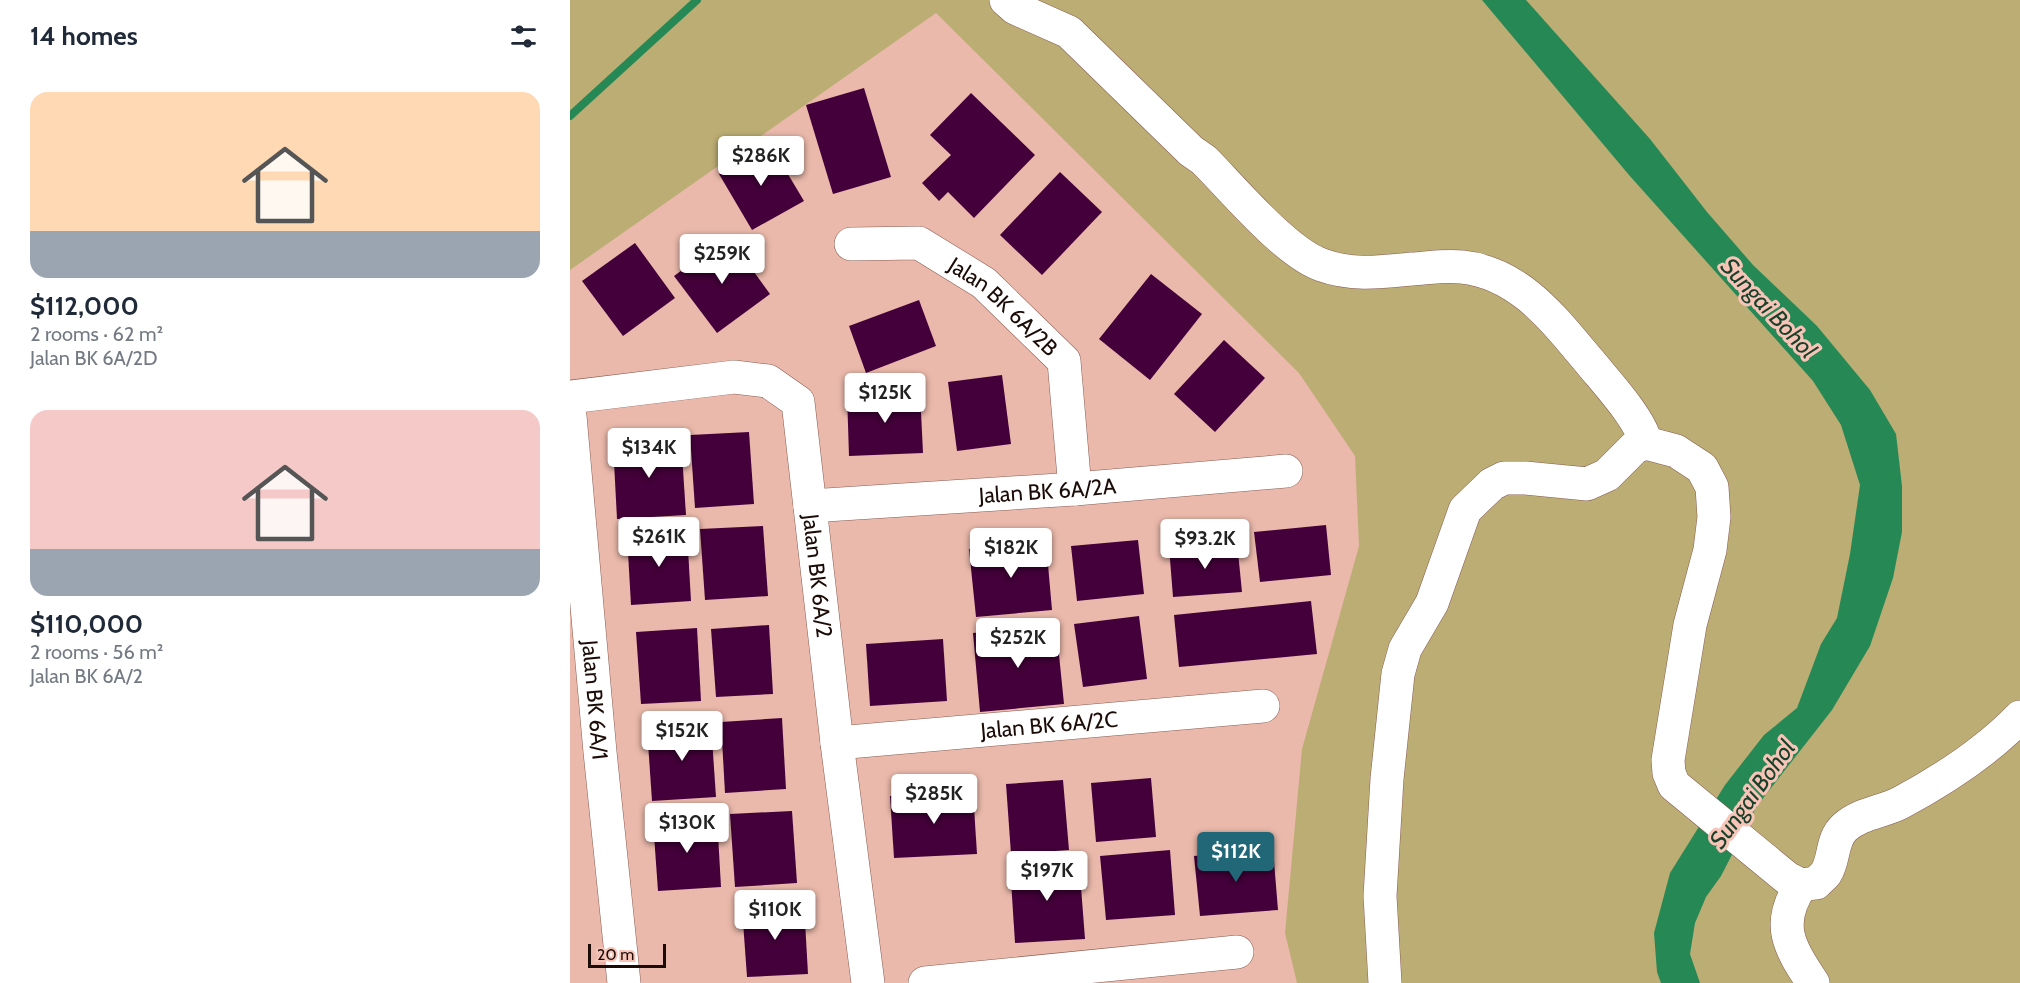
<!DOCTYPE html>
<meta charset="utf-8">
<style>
body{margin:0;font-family:Cabin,sans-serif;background:#f2f2f3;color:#1f2937;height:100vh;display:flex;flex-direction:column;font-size:22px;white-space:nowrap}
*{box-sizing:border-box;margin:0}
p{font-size:20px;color:#747a83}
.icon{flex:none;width:33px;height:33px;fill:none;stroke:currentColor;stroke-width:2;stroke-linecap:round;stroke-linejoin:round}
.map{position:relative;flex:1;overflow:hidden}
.panel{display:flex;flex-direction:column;background:#fff;width:570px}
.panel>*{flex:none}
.scale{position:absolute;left:18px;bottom:15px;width:78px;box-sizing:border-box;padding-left:6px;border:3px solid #1c0c08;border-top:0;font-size:16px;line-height:21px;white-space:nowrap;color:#1c0c08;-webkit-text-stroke:4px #f7c5b8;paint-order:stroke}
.price{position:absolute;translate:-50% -51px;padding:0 14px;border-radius:6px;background:#fff;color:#222;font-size:20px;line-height:39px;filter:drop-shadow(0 2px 3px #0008)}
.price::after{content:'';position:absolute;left:50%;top:36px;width:18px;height:14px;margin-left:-9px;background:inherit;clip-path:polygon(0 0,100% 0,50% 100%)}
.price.active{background:#216777;color:#fff}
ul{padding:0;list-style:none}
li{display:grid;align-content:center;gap:12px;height:318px;padding:0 30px}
li span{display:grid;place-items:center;height:186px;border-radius:18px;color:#555}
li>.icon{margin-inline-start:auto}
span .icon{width:108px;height:108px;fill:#fffc;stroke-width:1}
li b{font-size:26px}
h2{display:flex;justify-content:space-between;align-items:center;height:72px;padding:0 30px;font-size:26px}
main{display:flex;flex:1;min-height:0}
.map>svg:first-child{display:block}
.green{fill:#bcad74}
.water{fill:#268855}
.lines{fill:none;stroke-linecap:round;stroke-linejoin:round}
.stream{stroke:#268855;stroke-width:8}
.building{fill:#44003a}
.minor-casing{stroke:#885c51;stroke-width:34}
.minor{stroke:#fff;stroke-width:33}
.labels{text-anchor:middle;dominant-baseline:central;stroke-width:6;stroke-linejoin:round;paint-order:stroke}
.street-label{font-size:22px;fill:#1c0c08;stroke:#f7c5b8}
.water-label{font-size:24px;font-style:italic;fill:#183f29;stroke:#f7c5b8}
</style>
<main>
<section class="panel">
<h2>14 homes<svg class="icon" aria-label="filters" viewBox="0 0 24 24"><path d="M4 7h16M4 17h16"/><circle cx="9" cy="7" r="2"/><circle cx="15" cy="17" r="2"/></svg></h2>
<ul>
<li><span style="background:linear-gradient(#ffd9b3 75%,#9aa5b1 0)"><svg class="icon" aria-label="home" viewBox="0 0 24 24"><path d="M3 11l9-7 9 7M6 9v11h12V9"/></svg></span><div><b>$112,000</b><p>2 rooms · 62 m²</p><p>Jalan BK 6A/2D</p></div></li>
<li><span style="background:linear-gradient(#f6c9c9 75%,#9aa5b1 0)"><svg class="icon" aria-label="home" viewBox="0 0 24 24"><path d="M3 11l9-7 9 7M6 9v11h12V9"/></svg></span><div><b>$110,000</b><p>2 rooms · 56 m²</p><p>Jalan BK 6A/2</p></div></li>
</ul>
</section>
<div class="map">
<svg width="1450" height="983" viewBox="0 0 1450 983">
<rect width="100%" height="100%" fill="#eab9ab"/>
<path class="green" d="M0,0H1450V983H727L715,933L732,749L789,546L785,456L729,373L366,13L0,270Z"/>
<path class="water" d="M912,0H956L1080,139L1137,212L1183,265L1247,326L1300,390L1326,434L1332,486V532L1323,578L1300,646L1262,710L1187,806L1151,876L1136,897L1125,923L1120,954L1130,983H1091L1087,972L1084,933L1100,873L1155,785L1194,735L1227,708L1251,644L1267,618L1280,554L1290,485L1271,425L1243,381L1059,175Z"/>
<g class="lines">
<path class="stream" d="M0,116L127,0"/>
</g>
<g class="building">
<path d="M294,88L321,177L263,194L236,105Z"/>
<path d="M401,93L465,155L404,218L378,192L369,201L352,183L381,155L360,135Z"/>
<path d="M200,144L234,201L182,230L149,174Z"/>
<path d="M490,172L532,212L472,275L430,235Z"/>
<path d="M158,236L200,294L147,333L104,276Z"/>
<path d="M65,243L105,298L53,336L12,281Z"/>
<path d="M581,274L632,314L580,380L529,339Z"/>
<path d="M349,300L366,346L296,373L279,326Z"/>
<path d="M654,340L695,378L645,432L604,394Z"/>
<path d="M432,375L441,444L387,451L378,382Z"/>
<path d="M350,391L353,453L279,456L277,394Z"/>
<path d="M179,432L184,504L125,508L120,435Z"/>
<path d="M111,439L116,515L47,519L43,443Z"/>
<path d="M756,525L761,575L690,582L684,532Z"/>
<path d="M193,526L198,596L135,600L130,529Z"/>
<path d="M117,532L121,601L61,605L57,535Z"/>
<path d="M568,540L574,594L507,601L501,546Z"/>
<path d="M476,542L482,610L406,617L399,549Z"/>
<path d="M667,542L672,592L603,597L599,547Z"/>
<path d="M741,601L747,654L609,667L604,615Z"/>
<path d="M569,616L577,679L513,687L504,624Z"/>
<path d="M199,625L203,694L146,697L141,629Z"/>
<path d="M486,625L494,704L410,712L403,633Z"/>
<path d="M127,628L131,701L71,704L66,632Z"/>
<path d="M373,639L377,701L300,706L296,644Z"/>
<path d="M212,718L216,789L155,793L151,722Z"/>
<path d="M141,724L146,797L82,801L77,728Z"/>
<path d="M581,778L586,837L526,842L521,783Z"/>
<path d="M493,780L499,850L441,854L436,784Z"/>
<path d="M403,792L407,854L324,858L320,796Z"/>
<path d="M222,811L227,883L165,887L160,814Z"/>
<path d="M147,817L151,887L88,891L83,821Z"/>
<path d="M703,849L708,910L630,916L624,856Z"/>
<path d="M600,850L605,915L536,920L530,856Z"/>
<path d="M509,861L515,939L445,943L440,865Z"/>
<path d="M234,904L238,974L177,977L172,908Z"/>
</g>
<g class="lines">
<g class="minor-casing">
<g id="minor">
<path d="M436,0L445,8L499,32L621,151L634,160C662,188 716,253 752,265C782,276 811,272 842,269C858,268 875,265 892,267C950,273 984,320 1019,361C1036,382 1070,418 1076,443"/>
<path id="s1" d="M281,244L349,243L414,283L494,361L505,489"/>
<path id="s2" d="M0,397L164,377L198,381L228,402L267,743L298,983"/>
<path id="s3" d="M0,416L30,752L54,983"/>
<path id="s4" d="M240,506L505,489L716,471"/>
<path id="s5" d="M267,743L693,706"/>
<path d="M1231,885C1205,924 1219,947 1243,983"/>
<path d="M355,983L667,952"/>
<path d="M815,983L810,896L817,779L828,674L835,649L862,603L895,510L922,484L934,478H955L1017,484L1037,475L1065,447L1076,443L1106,451L1132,468L1142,487L1144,517L1140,550L1120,625L1098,760L1099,773L1104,785L1217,878L1231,885L1246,883C1249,880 1253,877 1256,873C1265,859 1261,839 1275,827C1291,813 1312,812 1330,803C1373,780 1416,752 1450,717"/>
</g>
</g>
<use href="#minor" class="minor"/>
</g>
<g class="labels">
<g class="street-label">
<text stroke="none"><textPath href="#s1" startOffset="174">Jalan BK 6A/2B</textPath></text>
<text stroke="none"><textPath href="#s4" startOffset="238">Jalan BK 6A/2A</textPath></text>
<text stroke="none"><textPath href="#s2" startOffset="411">Jalan BK 6A/2</textPath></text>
<text stroke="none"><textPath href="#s3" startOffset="285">Jalan BK 6A/1</textPath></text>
<text stroke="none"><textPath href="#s5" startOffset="213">Jalan BK 6A/2C</textPath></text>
</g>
<g class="water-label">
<text transform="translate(1199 308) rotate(47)">Sungai Bohol</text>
<text transform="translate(1182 794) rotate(-54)">Sungai Bohol</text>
</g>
</g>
</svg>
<div class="scale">20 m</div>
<b class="price" style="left:191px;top:187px">$286K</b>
<b class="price" style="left:152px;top:285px">$259K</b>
<b class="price" style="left:315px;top:424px">$125K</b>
<b class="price" style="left:79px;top:479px">$134K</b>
<b class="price" style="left:89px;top:568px">$261K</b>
<b class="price" style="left:635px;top:570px">$93.2K</b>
<b class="price" style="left:441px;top:579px">$182K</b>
<b class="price" style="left:448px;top:669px">$252K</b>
<b class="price" style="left:112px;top:762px">$152K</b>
<b class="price" style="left:364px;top:825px">$285K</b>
<b class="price" style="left:117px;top:854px">$130K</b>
<b class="price active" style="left:666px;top:883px">$112K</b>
<b class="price" style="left:477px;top:902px">$197K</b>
<b class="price" style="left:205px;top:941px">$110K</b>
</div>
</main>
